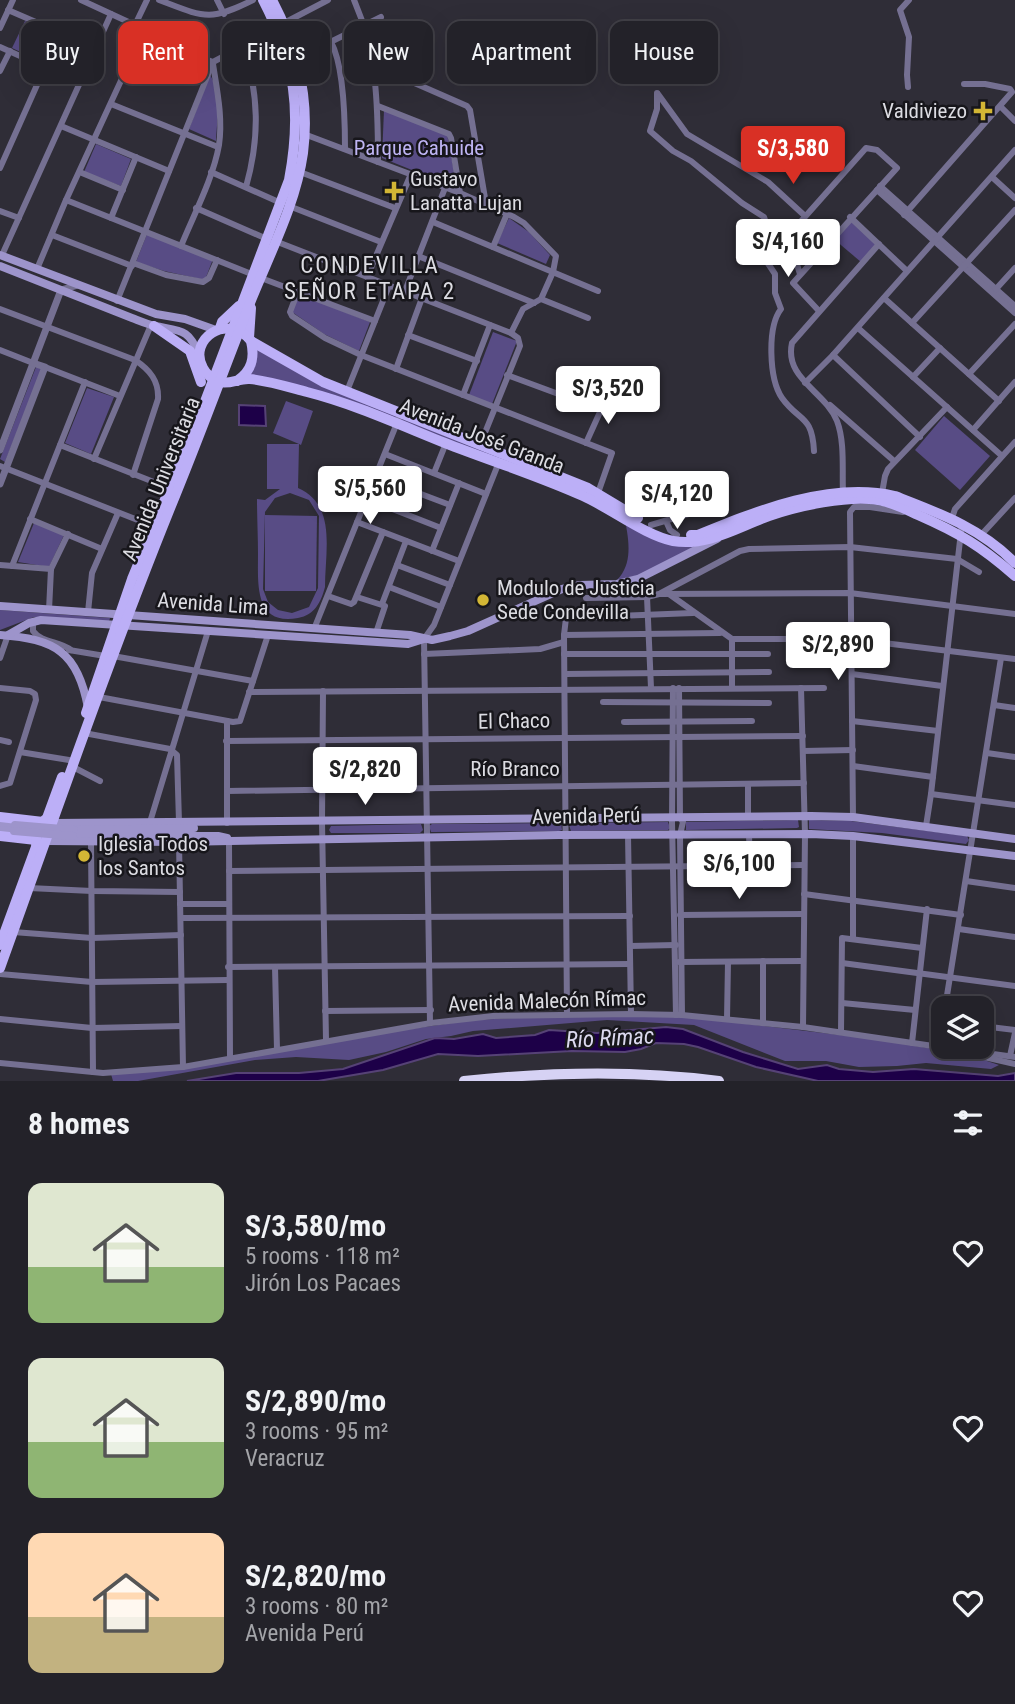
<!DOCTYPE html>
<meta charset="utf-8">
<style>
body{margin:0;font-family:"Roboto Condensed",sans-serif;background:#2f2f35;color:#f1f3f6;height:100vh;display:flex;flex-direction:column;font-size:26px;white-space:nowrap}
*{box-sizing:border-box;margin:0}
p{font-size:23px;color:#a3a4a8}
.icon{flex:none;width:38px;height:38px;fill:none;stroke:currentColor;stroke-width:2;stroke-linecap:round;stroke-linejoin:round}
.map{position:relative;height:1081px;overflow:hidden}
.panel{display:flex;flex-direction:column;background:#232229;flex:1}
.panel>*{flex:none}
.banner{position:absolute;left:21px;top:21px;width:973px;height:63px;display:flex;gap:14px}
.fabs{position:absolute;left:931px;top:996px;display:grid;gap:14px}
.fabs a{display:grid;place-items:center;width:63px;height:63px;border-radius:14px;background:#232229;box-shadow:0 7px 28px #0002,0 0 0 2px #403f46;font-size:35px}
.price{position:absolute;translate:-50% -60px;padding:0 16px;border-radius:7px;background:#fff;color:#222;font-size:23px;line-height:46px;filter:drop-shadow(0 2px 4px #0008)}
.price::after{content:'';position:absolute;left:50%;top:42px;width:21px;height:16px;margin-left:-10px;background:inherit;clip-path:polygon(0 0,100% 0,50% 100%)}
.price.active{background:#d93025;color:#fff}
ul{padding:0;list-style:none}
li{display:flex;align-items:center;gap:21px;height:175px;padding:0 28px}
li span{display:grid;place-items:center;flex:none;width:196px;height:140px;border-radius:14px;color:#555}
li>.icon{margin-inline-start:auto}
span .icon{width:84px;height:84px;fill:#fffc;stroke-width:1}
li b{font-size:30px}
h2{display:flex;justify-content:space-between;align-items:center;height:84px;padding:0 28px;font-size:30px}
.tag{padding:0 24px;border-radius:14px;background:#232229;box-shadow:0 7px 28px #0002,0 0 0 2px #403f46;font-size:24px;line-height:63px}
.tag.active{background:#d93025;color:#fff}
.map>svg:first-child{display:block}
.green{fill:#584c85;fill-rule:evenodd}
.water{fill:#1d0048;stroke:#564276;stroke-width:2}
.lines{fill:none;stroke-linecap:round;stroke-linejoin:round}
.minor{stroke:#757092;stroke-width:6}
.tertiary{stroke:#757092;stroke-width:7}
.secondary{stroke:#9d94cb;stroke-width:8}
.primary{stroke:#bcaff7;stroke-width:10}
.motorway{stroke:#d6d2f4;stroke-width:10}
.secondary-bridge{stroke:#9d94cb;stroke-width:8}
.poi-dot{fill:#d3b635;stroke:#17161b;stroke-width:2.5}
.labels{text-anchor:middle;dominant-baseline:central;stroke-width:5;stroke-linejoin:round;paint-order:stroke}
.poi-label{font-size:21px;fill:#dcdce2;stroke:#17161b;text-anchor:start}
.park-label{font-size:21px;fill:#bfb5f4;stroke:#17161b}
.street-label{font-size:21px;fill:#dcdce2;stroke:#17161b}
.neighbourhood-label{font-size:23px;letter-spacing:2px;fill:#dcdce2;stroke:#17161b}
.water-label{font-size:23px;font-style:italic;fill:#dcd9ef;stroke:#17161b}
</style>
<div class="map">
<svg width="1015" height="1081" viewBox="0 0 1015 1081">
<rect width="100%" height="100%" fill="#2f2d37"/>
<g class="green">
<path d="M25,21L90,48L92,51L79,79L12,48Z"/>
<path d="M210,75C222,93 217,121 216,141L189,129Z"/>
<path d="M384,110L447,134L457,188L382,158Z"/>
<path d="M96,144L131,159L121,186L84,172Z"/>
<path d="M509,218L529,232L550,255L546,264L497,243Z"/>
<path d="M852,221L877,243L861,262L835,240Z"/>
<path d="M147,234L213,259L205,280L164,271L136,262Z"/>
<path d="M299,294L370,322L359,351L324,334L292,312Z"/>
<path d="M493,332L517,341L492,404L469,395Z"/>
<path d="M255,345L322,383L552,478L250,376Z"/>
<path d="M36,367L42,369L5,462L0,459Z"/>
<path d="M87,388L114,397L91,454L65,443Z"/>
<path d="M286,401L313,411L301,445L299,444L298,488C337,505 325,551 325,587C321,602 315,615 298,618C254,626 258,584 258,554C258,536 257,518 257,499L265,500L280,489H267V444H299L273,433ZM290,493L309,500L319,516L318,588L309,607L292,613L278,610L268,602L263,589L265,512L275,498Z"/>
<path d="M944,416L990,456L960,490L915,450Z"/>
<path d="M265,515L317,516L316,591H265Z"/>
<path d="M625,520L645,531L703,541L653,572L617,580C633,564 629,541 625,520Z"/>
<path d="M34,523L64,535L49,567L18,562Z"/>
<path d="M0,610L110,618L109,622L34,617L0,630Z"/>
<path d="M798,820L799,827L797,828L686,830V822Z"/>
<path d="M809,820L851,821L967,836L969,840L966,844L882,833L809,829Z"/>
<path d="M668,822L670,828L668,830L571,831L569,825L571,823Z"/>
<path d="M561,823L562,830L559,831L431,832L429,826L432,824Z"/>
<path d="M421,824L423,830L420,833H331L329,830L331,826Z"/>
<path d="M556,1016L689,1017L874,1039L969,1055L999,1065L991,1069L926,1063L897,1066L859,1067L826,1061H785L694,1025L607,1020L473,1031L451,1036L426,1039L386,1052L349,1060L296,1057L255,1060L138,1081H113L111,1074L176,1069L327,1041L473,1020Z"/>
</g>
<g class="water">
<path d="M239,405L265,406L266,426L239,425Z"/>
<path d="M666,1027L683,1029L743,1052L798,1069L827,1065L839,1069L873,1072L914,1069L998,1076L1015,1073V1081H818L756,1067L698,1047L684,1044L656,1043L641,1049L625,1052L572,1051L478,1056L438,1054L383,1070L318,1081H187L236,1073H299L343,1069L435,1038L454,1039L483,1034L496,1038L535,1035L549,1030L597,1033Z"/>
</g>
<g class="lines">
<g class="minor">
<path d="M81,0L135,25L142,35"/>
<path d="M159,0C204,17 209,22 253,0"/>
<path d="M217,0L224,14"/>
<path d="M354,0C377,52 378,106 378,162"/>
<path d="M8,10L96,48"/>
<path d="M284,23L328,0"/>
<path d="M135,25L147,0"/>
<path d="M0,28L13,0"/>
<path d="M142,35L213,62L277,28"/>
<path d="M331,42C344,66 345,121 345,149"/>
<path d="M243,45C259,94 260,137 246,187"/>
<path d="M0,47L80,83"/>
<path d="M296,59L381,17"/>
<path d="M0,71L10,51"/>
<path d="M375,75L403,78L467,106L470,110L486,204"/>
<path d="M908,87L907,75L909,37L900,10L909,0"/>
<path d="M657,93V109L650,131L673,151L691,161L742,203L764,217L771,238L765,253L767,262L775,274V293L781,309C767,327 769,379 782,398C799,422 812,414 814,451"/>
<path d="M658,94L687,134L768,182L805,216"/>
<path d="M111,104L218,147"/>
<path d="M378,106L449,134L451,138L460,193"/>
<path d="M1001,107L1015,121"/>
<path d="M61,126L169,171"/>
<path d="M304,134L460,193L514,217L524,223L556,256L553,272L541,299L523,309L511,333L518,338L520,346L480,445"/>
<path d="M0,168L45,67"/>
<path d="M211,172L281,203"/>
<path d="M300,172L395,208"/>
<path d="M82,173L123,190"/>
<path d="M992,177L1015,198"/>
<path d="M880,186L1015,306"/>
<path d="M877,190L1015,313"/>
<path d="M66,200L254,275"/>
<path d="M289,206L381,242"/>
<path d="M196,208L267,239"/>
<path d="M0,211L19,218"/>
<path d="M904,215L1012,92L1010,89L985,84H964"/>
<path d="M850,217L907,271"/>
<path d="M111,218L136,157"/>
<path d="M433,222L598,291"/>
<path d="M52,235L132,266"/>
<path d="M275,241L511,333"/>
<path d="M181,246C194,214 213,179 219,145C223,118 217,90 213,64"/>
<path d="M493,247L507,214"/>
<path d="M2,255L111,14"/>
<path d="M418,256L534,303"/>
<path d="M133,263L166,275L203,282L209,278L217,260"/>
<path d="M37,269L66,200L142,35"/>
<path d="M800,274L788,236L866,148L877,150L897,168L793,283L819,311"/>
<path d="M367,277L411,174"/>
<path d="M261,278L375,321"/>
<path d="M996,289L1015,268"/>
<path d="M298,291L290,312L292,316L325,338L361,355L612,453L598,493"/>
<path d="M405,291L445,188"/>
<path d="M884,298L999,401"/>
<path d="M541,299L588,318"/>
<path d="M117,301L213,62"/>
<path d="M0,309L135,360C150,370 159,381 158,399L133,475"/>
<path d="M912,323L1015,210"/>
<path d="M858,328L1002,456"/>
<path d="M408,335L477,361"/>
<path d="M0,350L33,363"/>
<path d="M833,355L920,437"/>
<path d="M45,367L120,396"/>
<path d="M396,369L422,298"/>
<path d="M969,374L1015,324"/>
<path d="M507,375L599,409L600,412L586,443"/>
<path d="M913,377L940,348"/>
<path d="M805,383L833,355L1015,150"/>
<path d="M347,391L389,286"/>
<path d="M463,395L490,325"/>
<path d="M830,405L894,461"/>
<path d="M973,430L1015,382"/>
<path d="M60,445L169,488"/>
<path d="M385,454L486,494"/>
<path d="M94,459L151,325"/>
<path d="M0,466L153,526"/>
<path d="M434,473L446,443"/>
<path d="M376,477L450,505"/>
<path d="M843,493C842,470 845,442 837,421C825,391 784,379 792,343L879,244"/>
<path d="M882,493L885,476L888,469L947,407"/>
<path d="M367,499L441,528"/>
<path d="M30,519L102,549"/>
<path d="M666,521L670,530L677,535"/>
<path d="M951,521L955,509L1015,442"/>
<path d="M357,522L459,561"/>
<path d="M651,525L695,512"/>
<path d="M982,534L1015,498"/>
<path d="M432,551L459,483"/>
<path d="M0,565L51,569"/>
<path d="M397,565L450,585"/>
<path d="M12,566L85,382"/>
<path d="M389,587L441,607"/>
<path d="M661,593L740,551L749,549L850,547L957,559L979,572"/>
<path d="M669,594L732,639H851L1015,659"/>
<path d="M328,596L351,604L354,602L383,532"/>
<path d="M357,597L385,606L376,633"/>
<path d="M647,597L651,688"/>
<path d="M586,598L647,597L659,594L850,593L1015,614"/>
<path d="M382,604L406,541"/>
<path d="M49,610L51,569L68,534"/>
<path d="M88,612L92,573L118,513"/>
<path d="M33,622V631C42,643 60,641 71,650"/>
<path d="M314,629L401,413"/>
<path d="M564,635L720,633"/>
<path d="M69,650L105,656"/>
<path d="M424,654L540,649L564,642"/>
<path d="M564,654H768"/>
<path d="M113,656L253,681"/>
<path d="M0,658L8,635"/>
<path d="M565,674L769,672"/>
<path d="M852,674L942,686"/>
<path d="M732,687V639"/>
<path d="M0,688L30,691L35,694L36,700L10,783L0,786"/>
<path d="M673,688L672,822L676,1015"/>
<path d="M679,688L680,818L683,822L680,835L682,1015"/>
<path d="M801,688L805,834L803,1027"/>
<path d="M323,691L322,822L326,1040"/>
<path d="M249,692L824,688"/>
<path d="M99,697L233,722L240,721L268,635"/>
<path d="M603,702L769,703"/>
<path d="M994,705L1015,708"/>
<path d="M227,721V823"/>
<path d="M852,721L938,731"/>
<path d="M624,722L752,721"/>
<path d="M84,733L170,749L177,755L179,822"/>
<path d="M0,740L9,742"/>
<path d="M226,741L803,736"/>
<path d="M803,751L853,750"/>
<path d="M20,752L69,760"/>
<path d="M987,753L1015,757"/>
<path d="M853,766L933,777"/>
<path d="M73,767L100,781"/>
<path d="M748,784V817"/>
<path d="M227,791L804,783"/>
<path d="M931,794L1015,805"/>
<path d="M853,817L850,512L854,507H870L903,512"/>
<path d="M150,822L208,631"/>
<path d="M926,826L931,794L962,523"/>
<path d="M749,834L750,866"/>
<path d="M628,835L631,1014"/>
<path d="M853,836V938"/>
<path d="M229,841L230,1058"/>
<path d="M91,842L93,1072"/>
<path d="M179,842L183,1067"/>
<path d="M229,871L804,865"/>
<path d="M966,881L1015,888"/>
<path d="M29,888L92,891L180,892"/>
<path d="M804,894L961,915"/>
<path d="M180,904H229"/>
<path d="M680,915L804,914"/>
<path d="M181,918L630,916"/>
<path d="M959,929L1015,937"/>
<path d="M13,932L92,938L181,935"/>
<path d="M630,946L676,945"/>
<path d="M763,961V1023"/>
<path d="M679,962L803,961"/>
<path d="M842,963L1015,986"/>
<path d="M228,967L630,964"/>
<path d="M275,967L277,1049"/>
<path d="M0,974L92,982L228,980"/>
<path d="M842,1003L915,1010"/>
<path d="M945,1008L1001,658"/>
<path d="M325,1011L431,1010"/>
<path d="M567,1014L564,635L566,618L693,613"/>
<path d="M0,1019L92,1028L182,1026"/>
<path d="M727,1019L728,962"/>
<path d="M430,1023L424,639L434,625L499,462"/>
<path d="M982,1026L1015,1030"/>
<path d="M841,1032L842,938L922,948"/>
<path d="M912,1043L927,909"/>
<path d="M940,1047L943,1021"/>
<path d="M993,1054L1015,1057"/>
<path d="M1010,1056L1015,1033"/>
<path d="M0,1063L103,1073L183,1067L431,1023L493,1016L631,1014L682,1015L803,1027L940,1047L1015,1064"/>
</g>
<g class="tertiary">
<path d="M0,450L61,290L78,285"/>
<path d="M0,484L45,367L33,363"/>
</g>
<g class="secondary">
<path d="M0,255L156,314L185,319L216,330"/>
<path d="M0,266L132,318C140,321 147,324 155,326C180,331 189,328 199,355"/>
<path d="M0,606L410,635L432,640L450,636L468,631L562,589L580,585L617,584L638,579L717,539"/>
<path d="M0,635C55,639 78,652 88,708"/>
<path d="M8,635L29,623L41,620L408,644L424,639"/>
<path d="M0,823L15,825"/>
<path d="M53,823L811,816L853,817L1015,839"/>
<path d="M0,830L14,831"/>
<path d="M74,830L194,828"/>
<path d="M73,836H218L227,838"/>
<path d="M46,841L179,842L559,835L811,834L853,836L1015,856"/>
</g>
<g class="primary">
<path d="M154,326L190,351L201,382"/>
<path d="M220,328L222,322L239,306"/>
<path d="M249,338L251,308"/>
<path d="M251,341L323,382L588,488L638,518"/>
<path d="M237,381C252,371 255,358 251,341C228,312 187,339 203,368C206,374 213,380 219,382C230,385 239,378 250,379C269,381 288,387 307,392C354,404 400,425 445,443C491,461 539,476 583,496C610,508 646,536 673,541C707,547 738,527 769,516C798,506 848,495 878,500C892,502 905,509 918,515C959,533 981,546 1015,576"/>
<path d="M691,535H698C757,511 830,481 895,496C939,513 981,528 1015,563"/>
<path d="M86,713L132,579L198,420L289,180C302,112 295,62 263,0"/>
<path d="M0,817L43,822"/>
<path d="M0,836L36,840"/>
<path d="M0,945L36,847C37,834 37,826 47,818L62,777"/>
<path d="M0,968C57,810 112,651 175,496C202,430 226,364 252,298C271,251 296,203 303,153C310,99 297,47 272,0"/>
</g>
<path class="motorway" d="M464,1081C548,1072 635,1070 719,1081"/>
<g class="secondary-bridge">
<path d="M15,825L74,830"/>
<path d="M14,831L73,836"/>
</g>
</g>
<g class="poi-dot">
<path d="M979.5 100.5h7v7h7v7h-7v7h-7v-7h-7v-7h7z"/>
<path d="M390.5 180.5h7v7h7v7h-7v7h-7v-7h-7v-7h7z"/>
<circle cx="483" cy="600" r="7"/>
<circle cx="84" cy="856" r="7"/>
</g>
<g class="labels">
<g class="poi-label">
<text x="967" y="111" text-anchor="end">Valdiviezo</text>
<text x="410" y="179">Gustavo<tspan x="410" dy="24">Lanatta Lujan</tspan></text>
<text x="497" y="588">Modulo de Justicia<tspan x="497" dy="24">Sede Condevilla</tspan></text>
<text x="98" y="844">Iglesia Todos<tspan x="98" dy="24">los Santos</tspan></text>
</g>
<g class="park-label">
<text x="419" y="148">Parque Cahuide</text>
</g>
<g class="street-label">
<text transform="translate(482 436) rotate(21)">Avenida José Granda</text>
<text transform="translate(161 479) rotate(-68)">Avenida Universitaria</text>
<text transform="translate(213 604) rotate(4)">Avenida Lima</text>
<text transform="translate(514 721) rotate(-1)">El Chaco</text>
<text x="515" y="769">Río Branco</text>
<text transform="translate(586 816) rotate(-1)">Avenida Perú</text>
<text transform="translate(547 1001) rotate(-2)">Avenida Malecón Rímac</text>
</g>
<g class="neighbourhood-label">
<text x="370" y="265">CONDEVILLA<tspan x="370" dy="26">SEÑOR ETAPA 2</tspan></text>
</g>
<g class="water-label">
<text transform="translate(610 1038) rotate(-3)">Río Rímac</text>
</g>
</g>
</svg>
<div class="fabs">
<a><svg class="icon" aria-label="layers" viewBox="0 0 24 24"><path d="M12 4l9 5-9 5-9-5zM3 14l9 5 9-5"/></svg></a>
</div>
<b class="price active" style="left:793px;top:186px">S/3,580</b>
<b class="price" style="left:788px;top:279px">S/4,160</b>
<b class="price" style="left:608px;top:426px">S/3,520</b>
<b class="price" style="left:370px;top:526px">S/5,560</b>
<b class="price" style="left:677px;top:531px">S/4,120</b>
<b class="price" style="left:838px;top:682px">S/2,890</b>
<b class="price" style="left:365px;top:807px">S/2,820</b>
<b class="price" style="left:739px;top:901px">S/6,100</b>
<div class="banner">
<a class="tag">Buy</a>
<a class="tag active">Rent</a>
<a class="tag">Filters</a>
<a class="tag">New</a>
<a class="tag">Apartment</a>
<a class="tag">House</a>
</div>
</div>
<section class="panel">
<h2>8 homes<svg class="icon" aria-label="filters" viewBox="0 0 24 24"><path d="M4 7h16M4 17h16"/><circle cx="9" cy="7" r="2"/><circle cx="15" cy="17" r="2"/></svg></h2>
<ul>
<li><span style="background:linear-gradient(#dfe7d0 60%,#8fb573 0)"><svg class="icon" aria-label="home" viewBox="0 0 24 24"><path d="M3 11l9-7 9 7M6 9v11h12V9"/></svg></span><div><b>S/3,580/mo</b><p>5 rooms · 118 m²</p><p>Jirón Los Pacaes</p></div><svg class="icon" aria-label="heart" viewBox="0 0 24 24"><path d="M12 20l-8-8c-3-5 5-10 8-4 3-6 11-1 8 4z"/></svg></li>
<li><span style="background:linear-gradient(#dfe7d0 60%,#8fb573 0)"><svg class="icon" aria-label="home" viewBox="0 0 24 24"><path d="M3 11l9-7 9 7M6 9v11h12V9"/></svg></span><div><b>S/2,890/mo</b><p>3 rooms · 95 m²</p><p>Veracruz</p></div><svg class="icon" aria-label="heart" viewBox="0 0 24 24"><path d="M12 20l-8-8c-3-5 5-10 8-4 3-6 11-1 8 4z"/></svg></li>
<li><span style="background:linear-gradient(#ffd9b3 60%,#c2b280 0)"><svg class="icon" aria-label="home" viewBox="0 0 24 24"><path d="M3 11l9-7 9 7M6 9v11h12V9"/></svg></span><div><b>S/2,820/mo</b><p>3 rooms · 80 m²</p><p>Avenida Perú</p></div><svg class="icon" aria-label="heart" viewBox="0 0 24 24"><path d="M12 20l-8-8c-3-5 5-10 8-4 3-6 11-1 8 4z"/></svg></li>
</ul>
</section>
